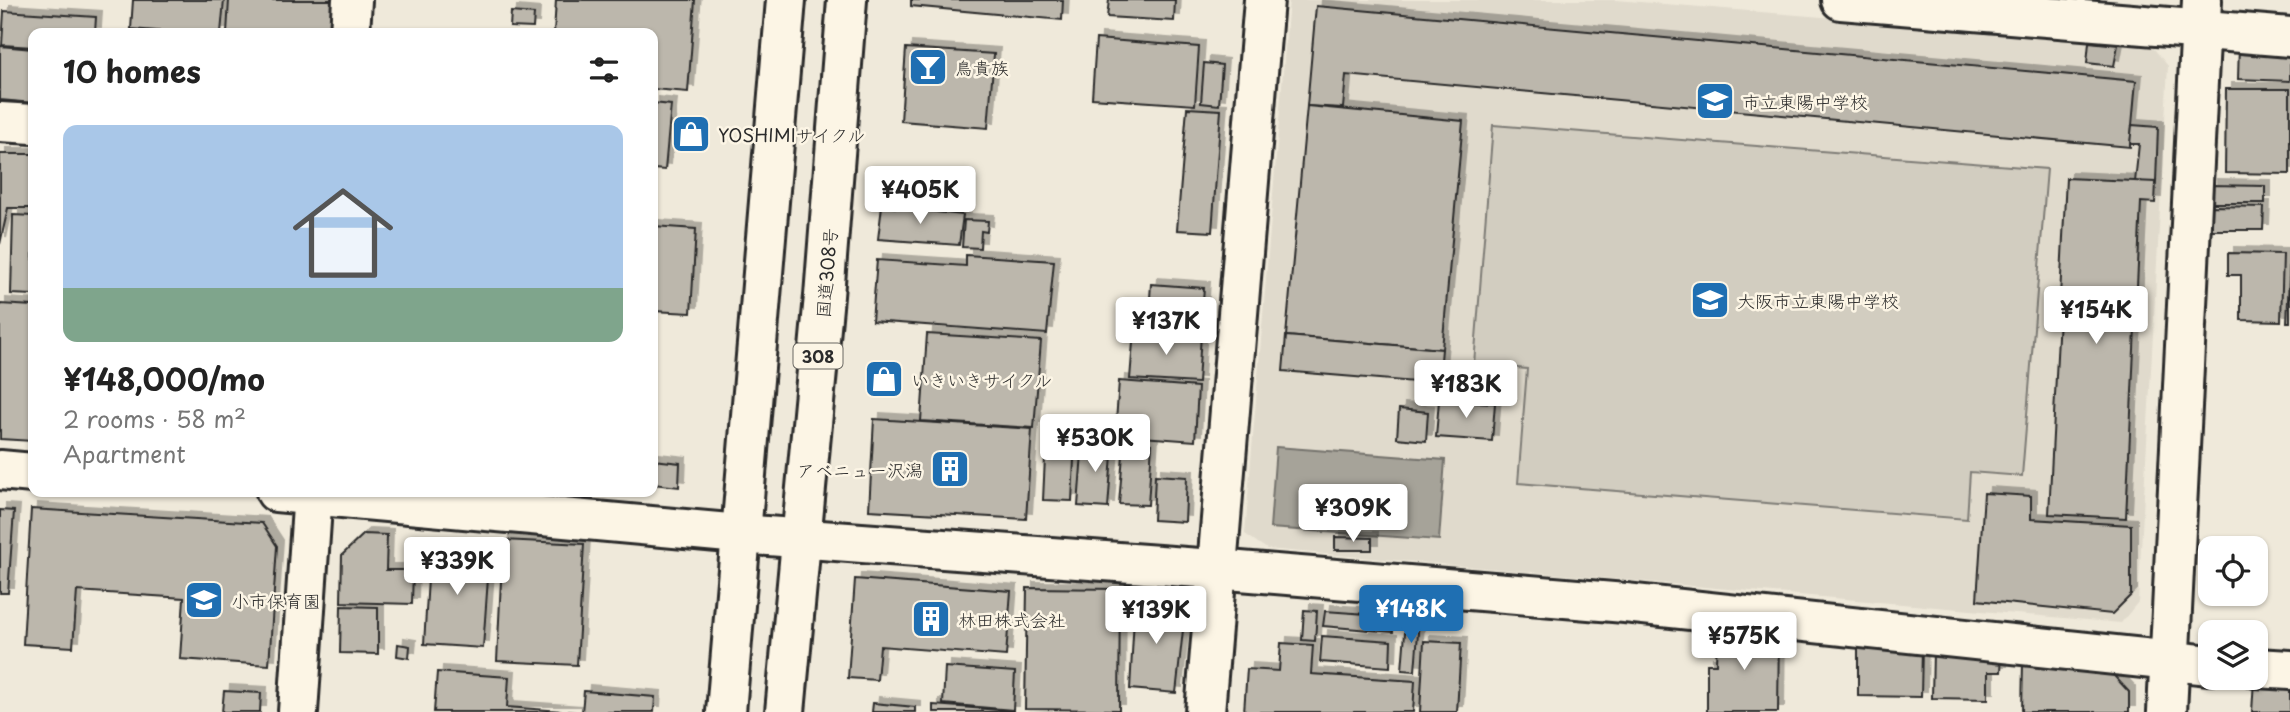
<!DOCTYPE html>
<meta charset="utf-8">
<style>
body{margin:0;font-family:"Playpen Sans","Klee One",sans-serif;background:#f6f6f6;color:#222;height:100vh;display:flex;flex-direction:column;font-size:26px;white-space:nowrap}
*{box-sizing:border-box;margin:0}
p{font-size:23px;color:#767676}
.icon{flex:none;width:38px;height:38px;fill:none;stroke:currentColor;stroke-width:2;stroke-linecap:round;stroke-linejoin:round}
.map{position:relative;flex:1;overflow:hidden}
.details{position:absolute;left:28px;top:28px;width:630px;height:469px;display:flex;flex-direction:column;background:#fff;border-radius:14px;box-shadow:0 2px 5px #0004}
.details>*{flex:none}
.buttons{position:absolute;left:2198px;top:536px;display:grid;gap:14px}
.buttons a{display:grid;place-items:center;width:70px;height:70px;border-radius:14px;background:#fff;box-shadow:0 2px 5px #0004;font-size:35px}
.price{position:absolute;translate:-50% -60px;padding:0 16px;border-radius:7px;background:#fff;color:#222;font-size:23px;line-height:46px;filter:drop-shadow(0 2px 4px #0008)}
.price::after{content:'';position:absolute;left:50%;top:42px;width:21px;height:16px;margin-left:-10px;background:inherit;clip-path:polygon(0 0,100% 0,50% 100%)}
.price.active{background:#1f6fb2;color:#fff}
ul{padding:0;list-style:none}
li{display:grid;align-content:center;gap:14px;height:371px;padding:0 35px}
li+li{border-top:2px solid #e0e0e0}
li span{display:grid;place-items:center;height:217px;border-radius:14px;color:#555}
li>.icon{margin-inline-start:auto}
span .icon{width:126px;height:126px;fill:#fffc;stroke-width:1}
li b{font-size:30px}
h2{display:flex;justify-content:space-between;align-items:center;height:84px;padding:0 35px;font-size:30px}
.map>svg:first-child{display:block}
.built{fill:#e0dacc}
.green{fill:#d2cdc0;stroke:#7e7c76;stroke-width:2}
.water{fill:#a6a399;stroke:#75736d;stroke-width:2}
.building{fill:#bcb7ac;stroke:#2b2b2b;stroke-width:2;filter:url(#shadow)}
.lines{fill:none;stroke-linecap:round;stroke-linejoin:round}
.minor-casing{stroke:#2b2b2b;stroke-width:44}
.highway-casing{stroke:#2b2b2b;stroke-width:44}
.minor{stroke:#fcf5e5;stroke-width:38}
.highway{stroke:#fcf5e5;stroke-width:38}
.labels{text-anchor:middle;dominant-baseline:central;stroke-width:5;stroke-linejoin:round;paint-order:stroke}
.shield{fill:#fcf5e5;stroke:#6a6863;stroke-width:2}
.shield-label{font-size:16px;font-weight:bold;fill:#2b2b2b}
.poi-label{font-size:18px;fill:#2b2b2b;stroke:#fcf5e5;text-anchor:start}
.street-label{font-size:18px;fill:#2b2b2b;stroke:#fcf5e5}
</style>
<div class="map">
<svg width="2290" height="712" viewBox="0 0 2290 712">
<defs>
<filter id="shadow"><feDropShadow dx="6" dy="-6" stdDeviation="0" flood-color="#0004"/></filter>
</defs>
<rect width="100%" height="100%" fill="#efe9da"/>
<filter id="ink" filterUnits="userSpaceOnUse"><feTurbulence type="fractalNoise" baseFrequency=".0143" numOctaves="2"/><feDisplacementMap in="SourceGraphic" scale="14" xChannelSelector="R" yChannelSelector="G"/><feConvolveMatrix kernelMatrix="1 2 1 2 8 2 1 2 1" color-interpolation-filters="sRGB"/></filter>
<g filter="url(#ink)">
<path class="built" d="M1289,0H1616L2150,44L2168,66L2138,602L2121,623L1267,549L1245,534Z"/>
<path class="green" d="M1493,125L2047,169L2022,476L1970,472L1967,519L1518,483L1527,369L1474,364Z"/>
<path class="water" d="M1276,447L1445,460L1439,540L1270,528Z"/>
<g class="building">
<path d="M133,0H224L221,33H183L131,29Z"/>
<path d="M229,0H332L330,33H227Z"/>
<path d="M556,0H695L688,92L653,89V33H554Z"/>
<path d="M911,0H1063L1062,20L911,6Z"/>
<path d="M1109,0H1175L1174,21L1107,17Z"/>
<path d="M1316,6L2136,81L2130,147L1346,75L1343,108L1307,106Z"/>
<path d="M4,11L96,17L95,33H33V47L2,45Z"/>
<path d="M511,12L534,14L533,28L510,27Z"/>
<path d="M1096,39L1199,47L1195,105L1092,98Z"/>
<path d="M2089,42L2118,45L2114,66L2087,63Z"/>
<path d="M2239,45L2290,46V81L2238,79Z"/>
<path d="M0,46L33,49V103L0,100Z"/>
<path d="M906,48L994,54L988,128L901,121Z"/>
<path d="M1204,63L1222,65L1219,105L1201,103Z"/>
<path d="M2226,89H2290V174L2225,173Z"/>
<path d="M653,103L671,105L665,170L653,169Z"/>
<path d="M1307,106L1463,121L1442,349L1286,336Z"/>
<path d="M1187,108L1221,110L1212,232L1177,230Z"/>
<path d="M2132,125L2158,127L2156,182H2135L2139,144H2130Z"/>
<path d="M0,154H33V208H8L0,244Z"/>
<path d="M2066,178L2156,182L2155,203L2141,202L2126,518L2049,514Z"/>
<path d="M2211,185L2265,186V203H2211Z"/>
<path d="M882,206L963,215L959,245L878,239Z"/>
<path d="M2212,206L2264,207L2263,230H2212Z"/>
<path d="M13,215L33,216V295L11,294Z"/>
<path d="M964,220L988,221L987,232L981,231L980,248L962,247Z"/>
<path d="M653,226L696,229L691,313L653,311Z"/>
<path d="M2228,253L2283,254L2281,321L2241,320V275H2228Z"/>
<path d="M2290,254V322H2287Z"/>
<path d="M966,255L1054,261L1047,334L872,321L877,260L966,266Z"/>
<path d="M1151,284L1204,288L1201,330L1148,326Z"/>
<path d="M0,304L33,306V441L0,439Z"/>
<path d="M1134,330L1201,334L1198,383L1130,379Z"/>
<path d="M927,334L1041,341L1034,428L921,421Z"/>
<path d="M1286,336L1442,349L1439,384L1283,371Z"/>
<path d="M1119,381L1198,387L1195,441L1115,435Z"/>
<path d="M1439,400L1495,403L1492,441L1436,437Z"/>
<path d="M1399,409L1428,412L1426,441L1397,438Z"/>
<path d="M874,419L1032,429L1026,519L869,510Z"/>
<path d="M1046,436L1075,438L1072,501L1043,500Z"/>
<path d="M1083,439L1113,441L1108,508L1078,506Z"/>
<path d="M1124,442L1152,444L1148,505L1119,504Z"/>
<path d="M653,460L680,463L679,487L653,484Z"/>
<path d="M1155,475L1187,477L1185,522L1153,520Z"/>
<path d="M1984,493L2031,496V519L2131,525V595L2112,614L1977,600Z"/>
<path d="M31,509L262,523L277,546L269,665L180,659L184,598L77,591L73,647L23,644Z"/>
<path d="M0,510L14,511L8,593H0Z"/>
<path d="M364,534L387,535L386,570H413L412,604L341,602L342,555Z"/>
<path d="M1335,537L1372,538V550H1335Z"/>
<path d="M503,540L584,544L577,665L497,661Z"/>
<path d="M430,546L490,550L483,648L424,644Z"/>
<path d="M855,579L1011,591L1006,656L880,646L877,680L848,678Z"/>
<path d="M1027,588L1120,589L1119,710L1025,709Z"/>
<path d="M1135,599L1172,602L1184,621L1176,693L1130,689Z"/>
<path d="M341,606L378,607V654L340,653Z"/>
<path d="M1304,610L1317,611L1315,641L1302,640Z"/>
<path d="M1325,611L1394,616L1393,632L1323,626Z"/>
<path d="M1406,620H1419L1415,671L1402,670Z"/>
<path d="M1717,629L1779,631L1778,712H1707V664H1716Z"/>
<path d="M1322,636L1391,641L1390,667L1320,662Z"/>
<path d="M1424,641L1461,643L1457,712H1420Z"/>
<path d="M1281,643L1313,645L1311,674L1415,681L1413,712H1244L1247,669L1279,671Z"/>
<path d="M398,644L410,646L409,658L397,656Z"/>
<path d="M1858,647H1922L1921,697L1858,696Z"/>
<path d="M1933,651L2002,653L2001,672H1988V699L1932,698Z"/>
<path d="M2023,662L2105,666L2129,692V712H2022Z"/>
<path d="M945,667L1015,672L1013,710L943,704Z"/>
<path d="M437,672L509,677L507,707L576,712H434Z"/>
<path d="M2254,680L2290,682V712H2252Z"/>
<path d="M224,691L261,693L260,712H222Z"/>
<path d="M584,691L655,697L654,712H582Z"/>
<path d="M873,703L915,707V712H872Z"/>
<path d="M933,705L1013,711V712H933Z"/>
</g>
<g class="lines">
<g class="minor-casing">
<g id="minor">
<path d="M1841,0L2290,37"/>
<path d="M350,33L352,0"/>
<path d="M0,122L33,124"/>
<path d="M0,470L33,473"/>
<path d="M276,492L740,534L1240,571L1625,603L2210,665"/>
<path d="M2256,668L2290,670"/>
<path d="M298,712L313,492"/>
<path d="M1205,712L1264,0"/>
<path d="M2167,712L2202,0"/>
</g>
</g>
<g class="highway-casing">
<g id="highway">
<path d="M726,712L786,0"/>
<path d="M785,712L824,296L847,0"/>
</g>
</g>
<use href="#minor" class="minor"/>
<use href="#highway" class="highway"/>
</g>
</g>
<defs>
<g id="bar-square" transform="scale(2.0125)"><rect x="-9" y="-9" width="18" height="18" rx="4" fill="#1f6fb2" stroke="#fcf5e5"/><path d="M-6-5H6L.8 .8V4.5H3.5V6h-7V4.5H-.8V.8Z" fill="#fff"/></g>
<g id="school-square" transform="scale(2.0125)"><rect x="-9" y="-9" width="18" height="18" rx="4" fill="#1f6fb2" stroke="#fcf5e5"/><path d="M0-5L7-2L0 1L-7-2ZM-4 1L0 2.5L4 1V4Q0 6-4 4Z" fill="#fff"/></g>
<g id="shop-square" transform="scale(2.0125)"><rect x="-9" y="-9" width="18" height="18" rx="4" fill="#1f6fb2" stroke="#fcf5e5"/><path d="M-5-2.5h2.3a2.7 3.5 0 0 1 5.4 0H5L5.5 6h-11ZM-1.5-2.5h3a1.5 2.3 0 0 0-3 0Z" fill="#fff"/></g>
<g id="building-square" transform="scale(2.0125)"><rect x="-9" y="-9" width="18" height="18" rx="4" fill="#1f6fb2" stroke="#fcf5e5"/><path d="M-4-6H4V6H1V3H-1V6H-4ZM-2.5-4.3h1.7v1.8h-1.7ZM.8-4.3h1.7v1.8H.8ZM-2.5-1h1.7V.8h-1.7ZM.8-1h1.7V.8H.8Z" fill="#fff"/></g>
</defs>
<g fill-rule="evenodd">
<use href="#bar-square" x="928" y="67"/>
<use href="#school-square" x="1715" y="101"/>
<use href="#shop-square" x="691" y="134"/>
<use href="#school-square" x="1710" y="300"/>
<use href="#shop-square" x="884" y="379"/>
<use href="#building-square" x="950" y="469"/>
<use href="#school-square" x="204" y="600"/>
<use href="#building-square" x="931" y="619"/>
</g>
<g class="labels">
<rect class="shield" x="793.5" y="343.5" width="49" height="25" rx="5"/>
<g class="shield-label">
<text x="818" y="356">308</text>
</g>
<g class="poi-label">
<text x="955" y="67">鳥貴族</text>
<text x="1742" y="101">市立東陽中学校</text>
<text x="718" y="134">YOSHIMIサイクル</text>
<text x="1737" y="300">大阪市立東陽中学校</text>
<text x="911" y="379">いきいきサイクル</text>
<text x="923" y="469" text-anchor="end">アベニュー沢潟</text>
<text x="231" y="600">小市保育園</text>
<text x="958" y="619">林田株式会社</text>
</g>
<g class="street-label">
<text transform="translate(826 273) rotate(-85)">国道308号</text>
</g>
</g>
</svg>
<div class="buttons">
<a><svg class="icon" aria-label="locate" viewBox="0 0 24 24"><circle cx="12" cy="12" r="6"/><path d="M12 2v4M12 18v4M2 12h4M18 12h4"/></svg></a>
<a><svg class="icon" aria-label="layers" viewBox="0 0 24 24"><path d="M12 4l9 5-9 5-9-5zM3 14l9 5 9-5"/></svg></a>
</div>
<b class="price" style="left:920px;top:226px">¥405K</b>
<b class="price" style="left:2096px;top:346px">¥154K</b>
<b class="price" style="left:1166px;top:357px">¥137K</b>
<b class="price" style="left:1466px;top:420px">¥183K</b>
<b class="price" style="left:1095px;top:474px">¥530K</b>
<b class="price" style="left:1353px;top:544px">¥309K</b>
<b class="price" style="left:457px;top:597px">¥339K</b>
<b class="price active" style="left:1411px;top:645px">¥148K</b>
<b class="price" style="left:1156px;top:646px">¥139K</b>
<b class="price" style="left:1744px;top:672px">¥575K</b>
<section class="details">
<h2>10 homes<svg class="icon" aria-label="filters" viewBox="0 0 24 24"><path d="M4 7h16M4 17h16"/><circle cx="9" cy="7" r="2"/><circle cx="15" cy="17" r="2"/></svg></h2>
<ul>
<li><span style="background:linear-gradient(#a9c7e8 75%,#7fa58c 0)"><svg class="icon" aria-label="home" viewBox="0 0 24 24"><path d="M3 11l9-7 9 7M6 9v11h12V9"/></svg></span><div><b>¥148,000/mo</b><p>2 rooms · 58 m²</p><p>Apartment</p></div></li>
</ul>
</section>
</div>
